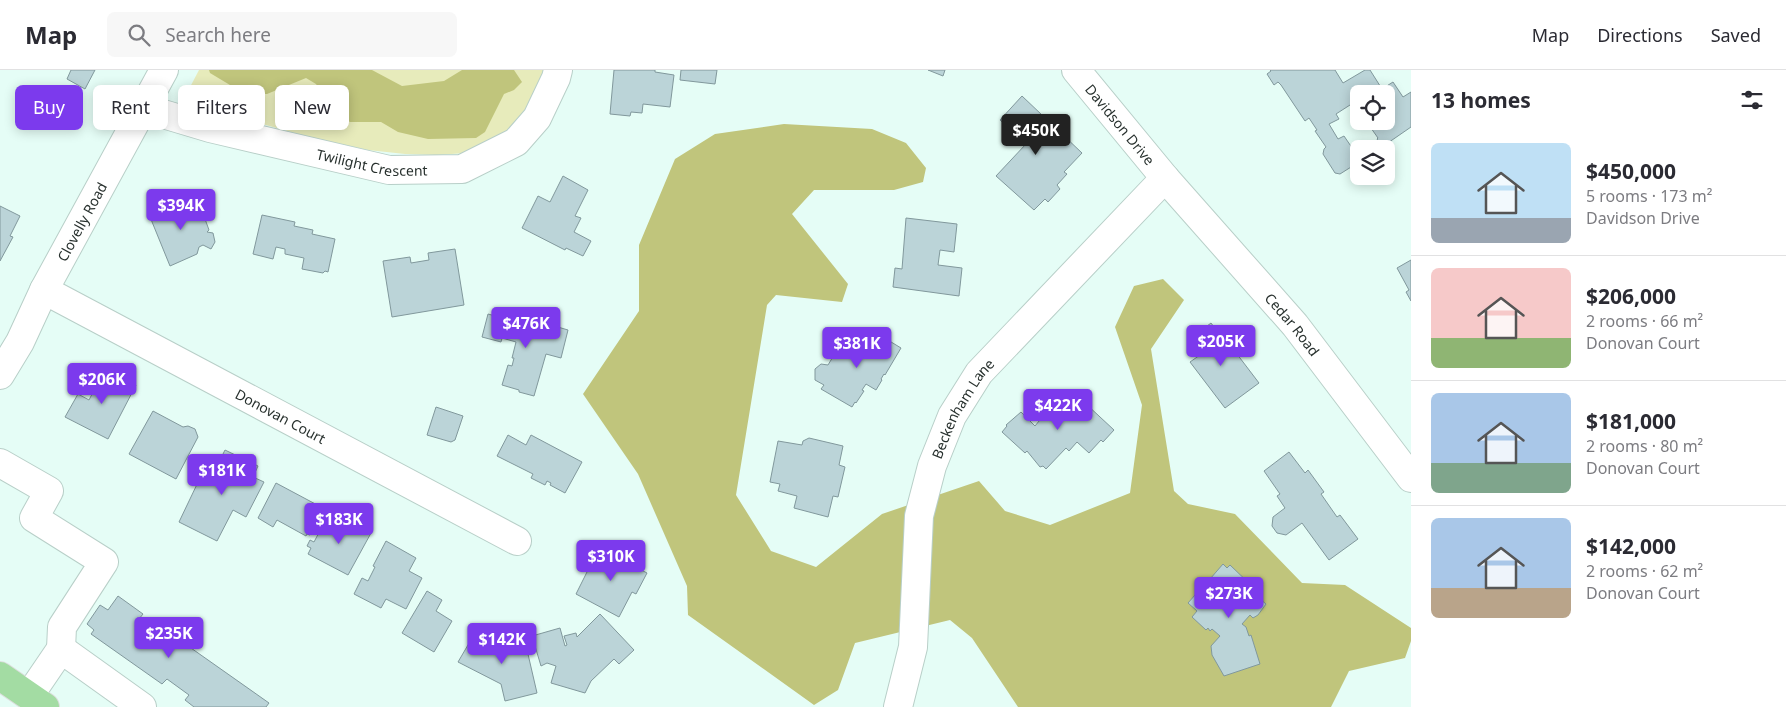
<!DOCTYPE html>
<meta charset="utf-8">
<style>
body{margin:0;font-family:"Noto Sans",sans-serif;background:#f7f7f7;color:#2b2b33;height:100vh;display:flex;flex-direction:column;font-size:19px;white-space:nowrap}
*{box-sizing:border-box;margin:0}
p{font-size:16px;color:#7c7c81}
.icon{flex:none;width:28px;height:28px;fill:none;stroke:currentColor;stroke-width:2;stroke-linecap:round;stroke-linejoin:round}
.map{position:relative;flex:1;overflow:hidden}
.side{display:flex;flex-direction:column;background:#fff;width:375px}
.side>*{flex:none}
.top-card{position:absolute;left:15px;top:15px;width:475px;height:45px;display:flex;gap:10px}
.buttons{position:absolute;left:1350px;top:15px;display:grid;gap:10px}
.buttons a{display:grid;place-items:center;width:45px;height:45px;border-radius:8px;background:#fff;box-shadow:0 2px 12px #0003;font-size:25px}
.price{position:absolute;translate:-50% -42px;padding:0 11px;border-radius:5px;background:#7c3aed;color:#fff;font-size:16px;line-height:32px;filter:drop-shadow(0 1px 2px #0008)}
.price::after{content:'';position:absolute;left:50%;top:30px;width:15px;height:11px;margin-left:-8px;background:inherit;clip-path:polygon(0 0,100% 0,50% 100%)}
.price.active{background:#222;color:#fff}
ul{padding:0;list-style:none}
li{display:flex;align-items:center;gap:15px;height:125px;padding:0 20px}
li+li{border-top:1px solid #e1e1e2}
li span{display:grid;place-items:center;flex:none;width:140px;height:100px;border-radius:8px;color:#555}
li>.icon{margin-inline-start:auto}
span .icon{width:60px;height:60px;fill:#fffc;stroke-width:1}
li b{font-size:21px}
h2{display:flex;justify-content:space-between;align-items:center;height:60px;padding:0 20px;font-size:21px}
.pill{padding:0 18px;border-radius:8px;background:#fff;box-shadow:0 2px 12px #0003;font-size:18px;line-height:45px}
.pill.active{background:#7c3aed;color:#fff}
header{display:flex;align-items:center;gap:30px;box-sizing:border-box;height:70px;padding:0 25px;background:#fff;border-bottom:1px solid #e1e1e2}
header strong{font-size:24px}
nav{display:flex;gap:28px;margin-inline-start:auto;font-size:18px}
.search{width:350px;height:45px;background:#f7f7f7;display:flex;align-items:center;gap:12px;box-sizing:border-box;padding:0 18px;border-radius:8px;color:#7c7c81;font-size:19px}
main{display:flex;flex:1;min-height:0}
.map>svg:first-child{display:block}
.green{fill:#e7ebbb}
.forest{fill:#c0c57c}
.building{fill:#bbd4d8;stroke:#81989c}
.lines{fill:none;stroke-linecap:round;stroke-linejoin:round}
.minor-casing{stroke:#b8cfc8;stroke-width:30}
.major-casing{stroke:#dddede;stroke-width:30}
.minor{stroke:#fff;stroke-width:28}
.major{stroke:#a3dca3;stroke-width:28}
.labels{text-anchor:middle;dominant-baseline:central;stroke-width:4;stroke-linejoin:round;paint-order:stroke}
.street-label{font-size:14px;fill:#28312e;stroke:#fff}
</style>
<header>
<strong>Map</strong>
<div class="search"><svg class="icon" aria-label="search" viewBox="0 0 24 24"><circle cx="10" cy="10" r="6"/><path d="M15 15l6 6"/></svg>Search here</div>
<nav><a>Map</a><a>Directions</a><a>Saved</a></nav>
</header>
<main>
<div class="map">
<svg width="1411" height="637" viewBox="0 0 1411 637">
<rect width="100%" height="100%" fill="#e5fdf6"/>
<path class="green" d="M199,0H544L540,20L517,52L494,73L466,83L437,85L405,84L368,80L313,68L226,44L188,21Z"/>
<g class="forest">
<path d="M209,0H372L402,16L444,11L462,0H514L522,12L514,20L504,24L485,62L476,68L428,69L398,62L381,52H350L333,41L316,14L306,8L267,24H245L210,3Z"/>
<path d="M784,54L872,59L906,73L926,98L923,112L894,120H814L792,144L848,214L842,232L776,225L767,235L736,425L771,481L816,497L882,444L979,411L1005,441L1050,455L1130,423L1142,335L1115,257L1134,216L1163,209L1184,230L1151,279L1174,421L1188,434L1235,444L1302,513L1345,515L1411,558V571L1405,588L1349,601L1331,637H1018L972,568L950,550L855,573L838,620L814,635L688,545L687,516L638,404L583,324L639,241V175L675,89L715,64Z"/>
</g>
<g class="building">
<path d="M71,0H95L85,19L67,9Z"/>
<path d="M614,0H655V2L674,5L670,37L643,34L642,43L631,42L630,46L610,44Z"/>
<path d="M681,0H717L715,14L680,10Z"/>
<path d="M928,0H945L943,6Z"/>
<path d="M1270,0H1335L1343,13L1365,0H1370L1382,19L1393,12L1403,27L1411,22V57L1382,77L1377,69L1378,68L1366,51H1386V24H1359V40L1356,36L1353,39L1350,35L1336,44L1339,49L1329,54L1338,69L1344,66L1359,88V92L1340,104L1335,103L1323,84L1324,79L1326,77L1315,61L1317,60L1309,48L1305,51L1281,15L1278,12L1274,15L1267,4L1271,1Z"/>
<path d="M1022,26L1082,83L1064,102L1067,104L1057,115L1060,119L1048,132L1045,129L1034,140L996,106L1026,74L1000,50Z"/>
<path d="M563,106L588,120L575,146L581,148L574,162L591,171L583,186L566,178L565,180L522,158L538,126L550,132Z"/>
<path d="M191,125L201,150L205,149L209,160L207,162L213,163L215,172L211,179L203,175L199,177L197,184L170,196L148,142L164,136L167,143L175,140L172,133Z"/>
<path d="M0,136L20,146L10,166L13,167L0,191Z"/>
<path d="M262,145L295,152L294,156L313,160L312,164L335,169L328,202L325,201L323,203L302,199L304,188L285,184V179L276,177L273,189L253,184Z"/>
<path d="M906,148L957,154L954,182L940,180L938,195L962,198L959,226L893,217L895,198L902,199Z"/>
<path d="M455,179L464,235L392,247L383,191L410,187L411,193L429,190L428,183Z"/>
<path d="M1411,190V231L1406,222L1409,220L1397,198Z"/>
<path d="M488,244L532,256L534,250L568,260L561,288L546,284L534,326L519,322V320L502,315L508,295L512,296L514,288H512L516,272L502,268L501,272L482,267Z"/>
<path d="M1211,253L1222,268L1224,267L1259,313L1225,338L1190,292L1200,285L1189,270Z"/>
<path d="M862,263L874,270L878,264L901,278L885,305L884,304L881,309L882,310L876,320L866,314L862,320L864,321L856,333L855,332L852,337L821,319L824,315L815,310V299L821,294L828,295L837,280L848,287Z"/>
<path d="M105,299L136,315L108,369L65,347L78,324L89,330Z"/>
<path d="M1074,321V341L1071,342L1072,347L1085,333L1114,360L1103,372L1101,370L1089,383L1077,372L1069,381L1066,378L1046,399L1043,396L1040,397L1027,381L1025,383L1002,362L1007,356L1006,355L1021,342L1035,356L1048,340L1059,350V342H1054V322Z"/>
<path d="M436,337L463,346L455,370L451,372L427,365Z"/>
<path d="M153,341L183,357L188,356L195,359L198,367L176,409L129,384Z"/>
<path d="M508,365L526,375L531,365L582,392L565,423L550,415L551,413L547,411L545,415L531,408L533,404L497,386Z"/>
<path d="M809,368L843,376L839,395L845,397L838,427L833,426L828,447L794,438L797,426L778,421L780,414L770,412L778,371L802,375L803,371Z"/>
<path d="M225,380L258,396L253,407L264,412L246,447L233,440L217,471L179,452L200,408L209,412Z"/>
<path d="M1289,382L1305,403L1308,400L1324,422L1321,424L1337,447L1340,445L1358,469L1329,490L1302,453L1286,465L1277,463L1272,456L1273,447L1285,438L1277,426L1280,424L1264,401Z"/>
<path d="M276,413L321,437L310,458L313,459L310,465L307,464L306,466L277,450L273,457L258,448Z"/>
<path d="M342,448L371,463L348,505L308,484L311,478L307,476L310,470L314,472L324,453L336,459Z"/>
<path d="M386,471L416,488L409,501L422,508L406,539L386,529L381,538L354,524L362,508L368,511L375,497L373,496Z"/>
<path d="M599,478L647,503L636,524L632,522L619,547L576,524Z"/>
<path d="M1223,494L1227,498L1230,495L1253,517L1251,519L1254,521L1252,522L1266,534L1258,545L1253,548L1250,545L1242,554L1246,557L1249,566L1251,565L1260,594L1224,606L1212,585L1211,576L1220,566L1212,559L1210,561L1208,558L1206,560L1192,547L1197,541L1188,533L1202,517L1206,521L1213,513L1210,509Z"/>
<path d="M427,521L442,530L436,541L452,551L434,582L402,563Z"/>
<path d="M118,526L143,544L139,549L160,565L164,559L269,633L266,637H194L185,630L189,625L167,609L162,614L91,564L94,560L87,554L100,535L108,540Z"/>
<path d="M600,544L634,580L619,594L614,589L591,611L585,623L551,613L556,596L547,593L541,596L532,566L560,558L565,576L567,575L564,566L576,563L577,567Z"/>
<path d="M475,563L494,574L524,567L537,623L505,631L501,614L458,592Z"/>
</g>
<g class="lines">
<g class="minor-casing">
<g id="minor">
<path id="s1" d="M1076,0L1165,108L1295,255L1411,408"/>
<path id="s2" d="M143,38L210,58L389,100L462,99L516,72L537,48L556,8L558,0"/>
<path id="s3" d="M44,220L517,471"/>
<path id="s4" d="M0,305L20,272L44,220L164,0"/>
<path d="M0,393L49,421L34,448L104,492L62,557L61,579"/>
<path d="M29,626L61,579L142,637"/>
<path id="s5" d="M898,637L913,577L919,446L932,396L952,346L979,303L1165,108"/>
</g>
</g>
<g class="major-casing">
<path id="major" d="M0,606L45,637"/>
</g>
<use href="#minor" class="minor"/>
<use href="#major" class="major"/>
</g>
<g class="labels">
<g class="street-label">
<text stroke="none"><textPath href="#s1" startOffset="70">Davidson Drive</textPath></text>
<text stroke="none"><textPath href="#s2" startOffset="236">Twilight Crescent</textPath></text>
<text stroke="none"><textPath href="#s4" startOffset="174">Clovelly Road</textPath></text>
<text stroke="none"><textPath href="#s1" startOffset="334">Cedar Road</textPath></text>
<text stroke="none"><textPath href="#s5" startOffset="310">Beckenham Lane</textPath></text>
<text stroke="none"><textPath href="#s3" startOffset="268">Donovan Court</textPath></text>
</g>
</g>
</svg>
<div class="buttons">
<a><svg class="icon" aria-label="locate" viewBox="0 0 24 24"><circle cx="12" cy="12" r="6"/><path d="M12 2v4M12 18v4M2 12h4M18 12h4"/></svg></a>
<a><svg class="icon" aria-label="layers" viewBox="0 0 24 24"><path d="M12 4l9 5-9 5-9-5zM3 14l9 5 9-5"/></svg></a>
</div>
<b class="price active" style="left:1036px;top:86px">$450K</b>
<b class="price" style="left:181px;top:161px">$394K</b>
<b class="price" style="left:526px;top:279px">$476K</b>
<b class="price" style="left:1221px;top:297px">$205K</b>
<b class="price" style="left:857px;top:299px">$381K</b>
<b class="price" style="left:102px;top:335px">$206K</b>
<b class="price" style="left:1058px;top:361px">$422K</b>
<b class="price" style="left:222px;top:426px">$181K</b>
<b class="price" style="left:339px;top:475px">$183K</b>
<b class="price" style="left:611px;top:512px">$310K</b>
<b class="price" style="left:1229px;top:549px">$273K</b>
<b class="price" style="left:169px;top:589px">$235K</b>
<b class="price" style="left:502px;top:595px">$142K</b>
<div class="top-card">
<a class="pill active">Buy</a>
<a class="pill">Rent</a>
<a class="pill">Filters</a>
<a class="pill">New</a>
</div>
</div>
<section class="side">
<h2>13 homes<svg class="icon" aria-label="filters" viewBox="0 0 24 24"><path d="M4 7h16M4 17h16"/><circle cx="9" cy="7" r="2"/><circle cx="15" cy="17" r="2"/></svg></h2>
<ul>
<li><span style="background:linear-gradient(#bfe0f5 75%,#9aa5b1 0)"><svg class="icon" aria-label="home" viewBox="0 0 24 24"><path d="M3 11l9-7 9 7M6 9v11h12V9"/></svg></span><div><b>$450,000</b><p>5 rooms · 173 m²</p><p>Davidson Drive</p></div></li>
<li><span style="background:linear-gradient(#f6c9c9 70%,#8fb573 0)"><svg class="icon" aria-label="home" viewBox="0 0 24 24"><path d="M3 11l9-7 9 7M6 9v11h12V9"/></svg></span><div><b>$206,000</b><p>2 rooms · 66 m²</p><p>Donovan Court</p></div></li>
<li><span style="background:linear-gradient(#a9c7e8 70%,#7fa58c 0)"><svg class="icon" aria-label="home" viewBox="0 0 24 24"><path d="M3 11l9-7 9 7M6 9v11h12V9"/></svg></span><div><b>$181,000</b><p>2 rooms · 80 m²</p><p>Donovan Court</p></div></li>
<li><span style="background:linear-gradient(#a9c7e8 70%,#b9a48a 0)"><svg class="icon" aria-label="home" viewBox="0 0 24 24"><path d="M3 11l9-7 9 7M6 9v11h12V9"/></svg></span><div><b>$142,000</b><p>2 rooms · 62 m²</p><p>Donovan Court</p></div></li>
</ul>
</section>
</main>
